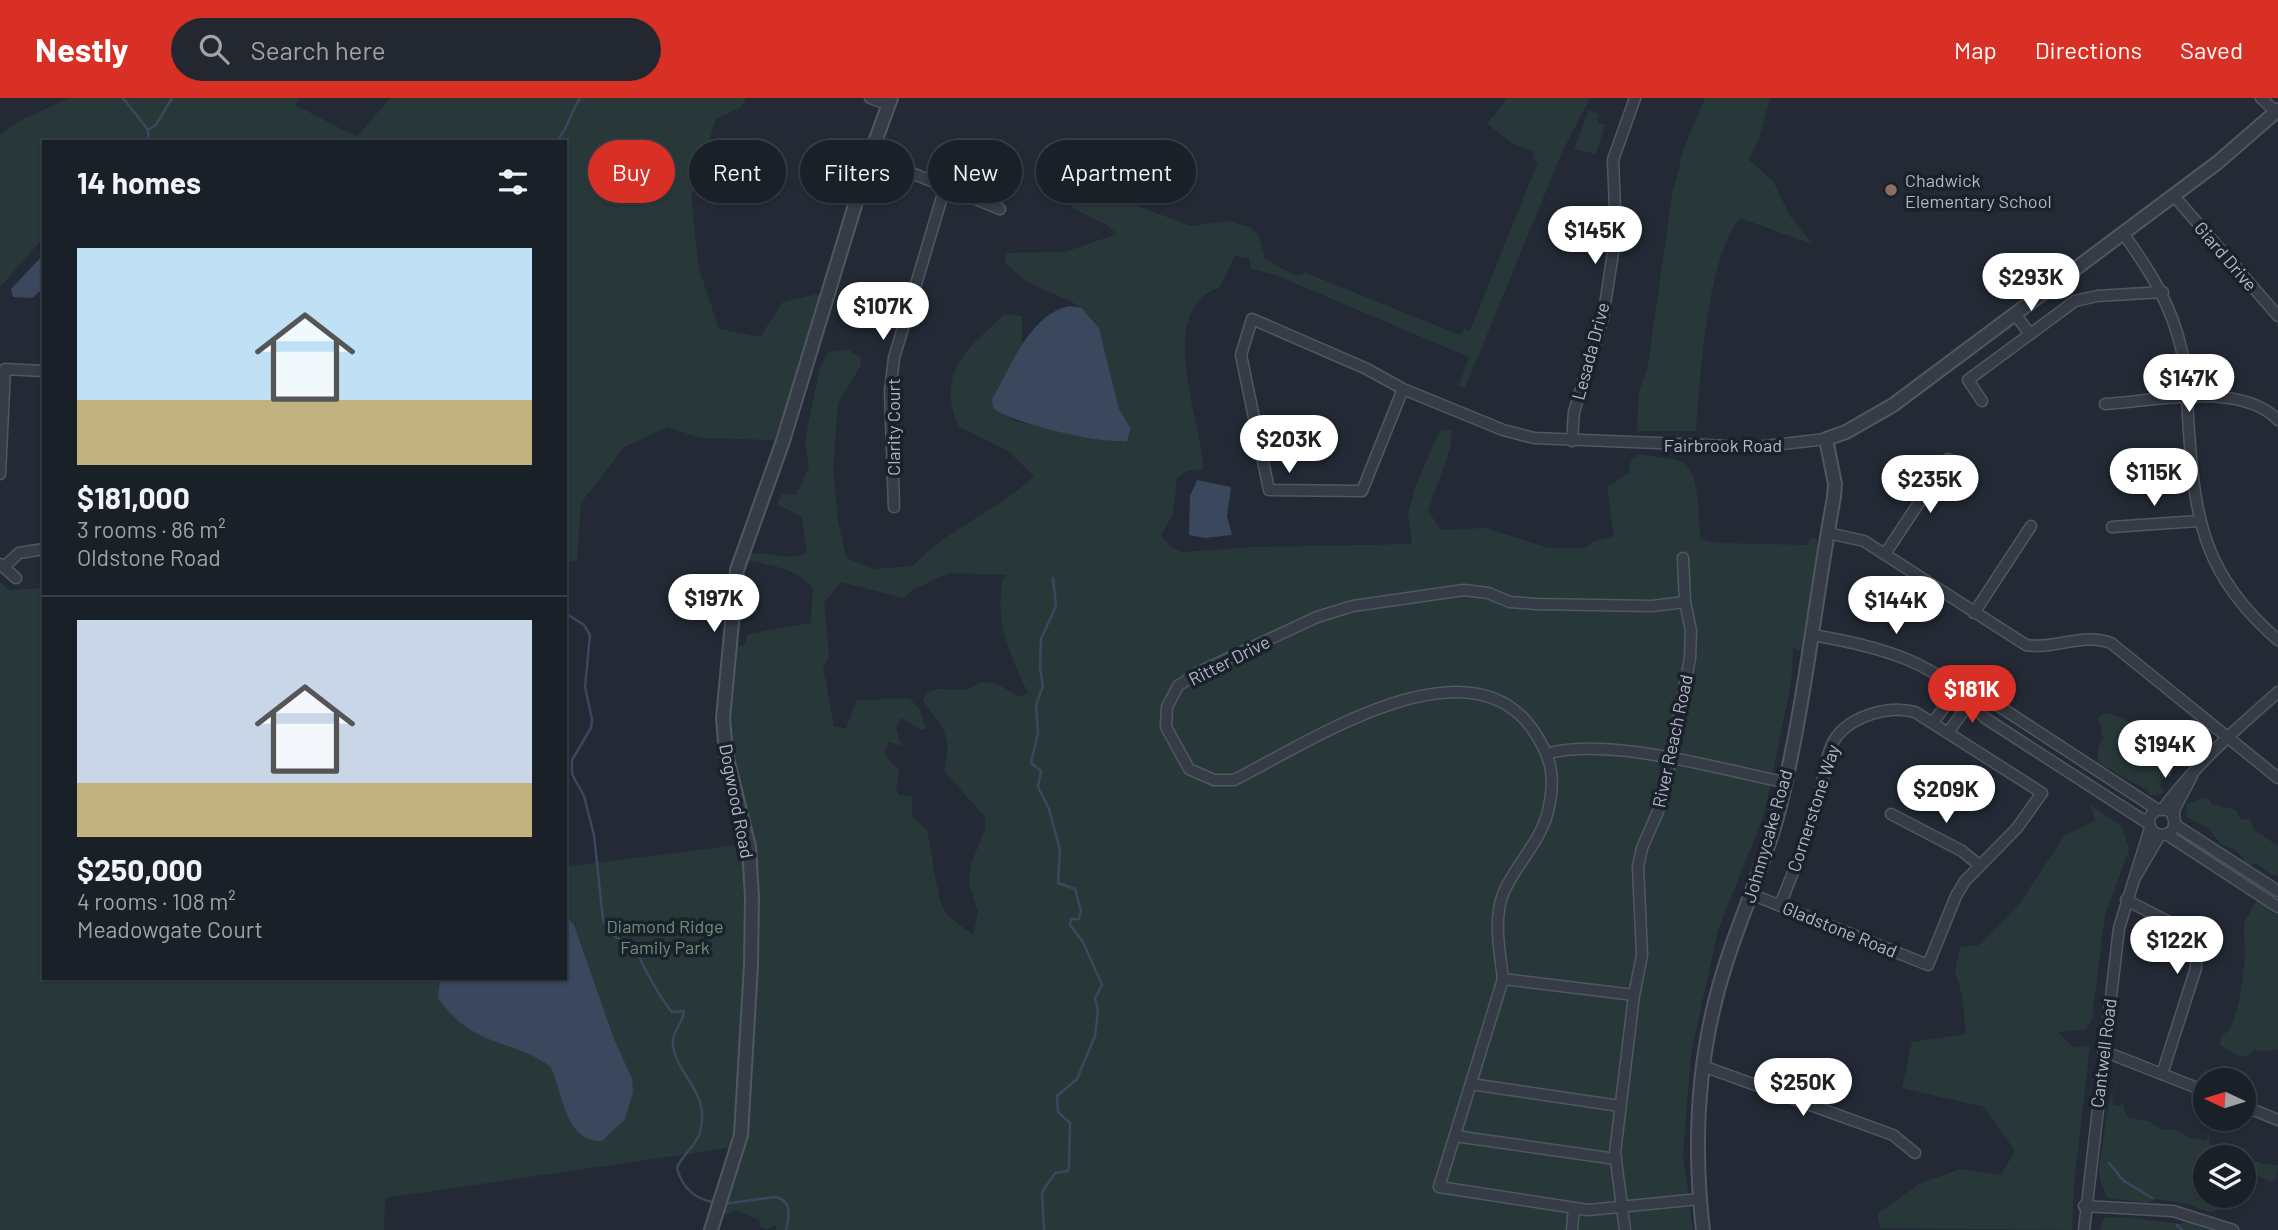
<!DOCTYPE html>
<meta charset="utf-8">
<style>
body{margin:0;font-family:Barlow,sans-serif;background:#232830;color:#f1f3f6;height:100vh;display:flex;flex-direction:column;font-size:26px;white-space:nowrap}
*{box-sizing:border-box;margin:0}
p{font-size:23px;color:#9fa3a8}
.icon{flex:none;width:38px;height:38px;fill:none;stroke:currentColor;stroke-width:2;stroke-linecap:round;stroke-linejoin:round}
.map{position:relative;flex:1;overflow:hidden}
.sheet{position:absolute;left:42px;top:42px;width:525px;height:840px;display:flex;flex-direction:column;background:#1a2028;border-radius:0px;box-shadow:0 2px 5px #0004,0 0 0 2px #383e45}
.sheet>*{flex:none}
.hud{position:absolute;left:588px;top:42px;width:665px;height:63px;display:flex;gap:14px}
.needle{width:46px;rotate:274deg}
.buttons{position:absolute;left:2193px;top:970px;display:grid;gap:14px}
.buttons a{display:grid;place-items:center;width:63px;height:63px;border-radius:50%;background:#1a2028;box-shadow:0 2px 5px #0004,0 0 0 2px #383e45;font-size:35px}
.price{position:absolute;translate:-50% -60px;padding:0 16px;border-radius:24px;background:#fff;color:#222;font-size:23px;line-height:46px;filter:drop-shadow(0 2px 4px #0008)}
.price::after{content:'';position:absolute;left:50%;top:42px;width:21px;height:16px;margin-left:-10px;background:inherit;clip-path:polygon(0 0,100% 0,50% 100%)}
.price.selected{background:#d93025;color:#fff}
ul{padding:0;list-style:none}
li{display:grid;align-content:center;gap:14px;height:371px;padding:0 35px}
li+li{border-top:2px solid #383e45}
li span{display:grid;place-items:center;height:217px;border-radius:0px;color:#555}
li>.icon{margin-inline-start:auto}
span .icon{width:126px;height:126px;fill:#fffc;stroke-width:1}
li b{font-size:30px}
h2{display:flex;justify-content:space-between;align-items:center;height:84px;padding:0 35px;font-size:30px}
.chip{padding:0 24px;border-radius:32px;background:#1a2028;box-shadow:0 2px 5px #0004,0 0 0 2px #383e45;font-size:24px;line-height:63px}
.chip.selected{background:#d93025;color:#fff}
header{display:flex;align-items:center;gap:42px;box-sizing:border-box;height:98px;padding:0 35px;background:#d93025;color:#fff}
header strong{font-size:33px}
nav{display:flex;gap:38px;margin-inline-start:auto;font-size:24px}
.search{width:490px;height:63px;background:#232830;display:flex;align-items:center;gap:18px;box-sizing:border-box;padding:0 24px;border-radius:38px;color:#9fa3a8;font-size:26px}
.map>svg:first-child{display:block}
.green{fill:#283839;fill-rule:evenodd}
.water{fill:#3a475d}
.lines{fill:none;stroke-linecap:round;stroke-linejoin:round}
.stream{stroke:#3a475d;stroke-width:2.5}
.minor-casing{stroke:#515761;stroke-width:13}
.tertiary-casing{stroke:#515761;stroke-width:16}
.minor{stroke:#363c46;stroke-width:10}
.tertiary{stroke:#363c46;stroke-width:12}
.education-dot{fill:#8d6e63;stroke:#1b212b;stroke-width:2.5}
.labels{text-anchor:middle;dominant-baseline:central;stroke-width:7;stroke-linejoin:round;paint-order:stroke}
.poi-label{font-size:18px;fill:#b1b7c3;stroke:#1b212b;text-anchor:start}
.street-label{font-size:18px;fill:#b1b7c3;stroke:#1b212b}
.park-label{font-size:18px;fill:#6b9175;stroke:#1b212b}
</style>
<header>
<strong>Nestly</strong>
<div class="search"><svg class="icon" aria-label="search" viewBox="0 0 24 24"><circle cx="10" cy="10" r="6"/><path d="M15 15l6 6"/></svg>Search here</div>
<nav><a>Map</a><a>Directions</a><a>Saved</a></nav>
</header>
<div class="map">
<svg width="2278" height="1132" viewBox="0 0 2278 1132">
<rect width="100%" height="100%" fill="#232a36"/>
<g class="green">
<path d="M70,0H299L295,7L357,39L390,0H746L741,9L716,21L691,98L699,171L719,231L760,239L783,204L822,195L776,342L701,340L668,329L624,349L581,405L577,462L565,465V44H44V139L0,189V37L21,22Z"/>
<path d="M1507,0H1590L1562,54L1465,290L1459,288L1469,259L1273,176L1251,171L1249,160L1235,158L1220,189C1153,213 1202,322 1203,371L1188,373L1177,380L1173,416L1161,437L1170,448L1182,454L1253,449L1412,446L1408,417L1415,389L1440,332H1452L1450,351L1428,413L1441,432L1485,430L1549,450H1585L1594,443L1614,438L1607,389L1629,375L1631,363L1640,356C1652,359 1667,359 1679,363C1703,371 1696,419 1701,441L1718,445L1808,447L1811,440L1816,441L1820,450L1803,549L1799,553L1793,549L1791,586L1764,717L1718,832L1691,956L1683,1056L1693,1132H776V1127L767,1131L761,1129L759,1122L736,1112L721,1118L741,1060L748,1016L750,730L728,640L733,547L744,548L748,536L811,525L813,490C796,471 773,467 750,463L748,457C768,451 787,465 807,455L801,418L777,406L782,396L796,397L809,369L805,344L809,321L820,271L828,254L849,252L860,260L861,267L838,305L833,370L838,423L846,460L874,471L913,468C948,429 996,415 1034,378L1008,353L958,328C936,274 967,251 1005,216L1022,218V246L992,301L1014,323L1109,343L1120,344L1130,338L1131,331L1119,311L1099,230C1081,200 1054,199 1027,183C1019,179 1012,171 1006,165L1005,155L1065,154L1117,136C1096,114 1062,116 1051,83L1062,80L1191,128L1229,123L1251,130L1259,137L1265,161L1296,178L1306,175L1460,237L1464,231L1470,233L1538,64L1532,60L1535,54L1512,45L1487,26ZM949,475L1005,477C991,516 1011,560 1028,595L1019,599C1009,593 996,583 983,584C978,585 973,590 968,591C954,595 929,583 923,603L944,632L948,648L944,673L985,719V730L971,767L969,786L978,813L973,837L948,818L940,804L927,732L912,718V698L899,697L896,692L899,672L887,660L885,652L889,644L901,648L896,629L901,620L921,632L926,631L920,612L910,601C892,598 877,604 860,601L856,603L846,631L834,628L823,569L829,559L824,505L841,484L904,500L914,491Z"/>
<path d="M1705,0H1770L1759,41L1749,62L1773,83L1790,118L1812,146L1740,120C1706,163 1700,278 1696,333H1637L1639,293L1647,273L1672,98L1684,50Z"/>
<path d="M1589,12L1599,16L1597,25L1605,27L1596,56L1574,51Z"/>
<path d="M0,484L9,492L44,490V880H565V769L744,746L748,818L735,1049L385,1100L384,1132H0Z"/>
<path d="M2105,615L2122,619L2132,627L2131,634L2137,637L2140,646L2144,644L2156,649L2160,657L2173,666L2171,679L2165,677L2159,687L2164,694L2160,697H2149L2147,691C2142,690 2102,667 2098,663V650L2104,640L2101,636L2103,629L2097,621Z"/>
<path d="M2202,700L2209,701L2212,706L2236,712L2240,721L2250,722L2254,732L2278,748V778L2270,776L2257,766L2246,767C2240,752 2235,752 2221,746L2209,731L2187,719V706Z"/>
<path d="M2091,707L2122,729L2129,752L2105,817L2092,921L2086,932L2058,934L2073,949L2090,948L2074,1085L2072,1132L1880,1130L1877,1116L1919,1086L1960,1071L2001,1077L2015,1053L1984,1009L1902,990L1912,944L1966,936L1962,897L1955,873L1960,849L1979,847L2020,805L2065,737L2095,723Z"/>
<path d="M2257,802L2267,807L2272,815L2278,816V951L2264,954L2254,952L2247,959L2236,957L2220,947L2221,939L2231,930L2239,905L2245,861L2244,825Z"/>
<path d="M2118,982L2112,996L2113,1007L2120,1008L2123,1004L2124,1013L2129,1020L2149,1023L2163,1032L2174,1031L2190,1040L2205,1043L2210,1038L2209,1045C2215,1049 2233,1053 2242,1059H2205V1097H2241V1102L2229,1110L2209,1114L2188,1106L2157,1101L2148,1105L2108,1100C2103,1093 2098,1077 2099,1068C2103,1051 2108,991 2118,982Z"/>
<path d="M2244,1059L2262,1066L2278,1067L2276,1082L2270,1084L2252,1074L2244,1091Z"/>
<path d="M2123,1119L2181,1126L2185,1123L2207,1132H2100L2104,1120Z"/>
</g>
<g class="water">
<path d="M44,156V190L32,200L13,199L11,191Z"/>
<path d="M1069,208L1082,210L1099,230L1119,311L1131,331L1127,343C1100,346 1014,326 993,310L992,301C1011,269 1029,217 1069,208Z"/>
<path d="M1197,382L1231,389L1227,418L1232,437L1205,440L1189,437L1190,398Z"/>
<path d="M565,817L574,827L614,941L632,981L633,994L625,1021L602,1043C563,1043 564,994 550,968C507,939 475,951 438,900L440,880H565Z"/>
</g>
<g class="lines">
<g class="stream">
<path d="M123,0L148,32"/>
<path d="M149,44L148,32L156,27L172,0"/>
<path d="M555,44C568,32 570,15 580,0"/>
<path d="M565,515L584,527L590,537L585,589L592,621L591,630L572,662V676L584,698L594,737L603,822L612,837L636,850C639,863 664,906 672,914L684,913C683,926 671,934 673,948C678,979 711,995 700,1034C696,1049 682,1056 677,1070C682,1090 696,1102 717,1105"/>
<path d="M2109,1065L2124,1083L2152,1100"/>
<path d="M723,1106L776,1099C793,1104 789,1118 786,1132"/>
<path d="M2177,1127L2182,1132"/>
<path d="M1044,1132L1042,1094L1055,1075L1068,1073L1069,1068L1070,1025L1058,1014L1057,998L1077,981L1095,938L1098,913L1095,900L1102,887L1083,844L1070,827L1071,821H1079L1081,813L1075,791L1058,785L1060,752L1049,711L1038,689L1041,673L1031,665L1038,635L1036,607L1043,588L1040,570L1041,541L1056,508L1053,480"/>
</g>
<g class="minor-casing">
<g id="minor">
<path d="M870,0L889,7"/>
<path d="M2261,0L2276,14"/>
<path d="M870,58L1000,111"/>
<path d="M2174,98L2278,218"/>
<path d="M2123,135C2150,173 2172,207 2182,254C2187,280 2187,307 2189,334C2195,425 2206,480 2278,542"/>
<path d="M2015,216L2030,236"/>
<path d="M1403,291L1362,393L1269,392L1241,257L1252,221L1367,271L1403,291L1503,332L1534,340L1756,349L1826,341"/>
<path d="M1982,303L1968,282L2075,203L2097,198L2163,194"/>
<path d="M2105,306C2155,303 2240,283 2278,322"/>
<path d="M1572,343L1574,314L1603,220L1616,135L1613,62L1635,0"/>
<path d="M0,376L5,271L44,273"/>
<path d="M894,409L890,293L894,260L945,89"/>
<path d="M2112,429L2198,423"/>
<path d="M1828,435L1864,443L2026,547C2054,552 2083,534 2111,545L2278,680"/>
<path d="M1885,456L1948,361"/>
<path d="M0,466L16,480"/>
<path d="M4,469L19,455L44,451"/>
<path d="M1974,515L2031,428"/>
<path d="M1813,537C1881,549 1940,563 1985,620L2149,726"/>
<path d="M1971,603L1994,605L2158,712"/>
<path d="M1933,624L1957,593"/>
<path d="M1949,633L1971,603"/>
<path d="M1549,655C1612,639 1718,671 1784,684"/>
<circle cx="2162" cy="724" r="13"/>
<path d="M2162,712C2195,667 2236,631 2278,594"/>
<path d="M1891,716L1962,753L1979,767"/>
<path d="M2173,720L2175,710L2192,678"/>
<path d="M2174,726L2278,793"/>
<path d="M2166,736L2278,809"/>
<path d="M2136,778L2160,737"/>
<path d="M1751,796L1928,867L1956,798L1965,783L2017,730L2042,695L1915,614C1890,607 1854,617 1837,638C1825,654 1824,681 1819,700C1809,737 1794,772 1780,807"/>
<path d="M2126,802L2181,830L2196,851V870L2162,976"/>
<path d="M1503,881C1500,855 1493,822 1503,796C1514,769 1539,745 1547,717C1556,682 1553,661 1533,632C1468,537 1308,645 1234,682H1214L1189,671L1166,629L1167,609L1178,588L1197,575L1317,519L1353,508L1464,492L1488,495L1510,504L1536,506L1652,508L1685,504"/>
<path d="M1634,897L1642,857L1638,769L1642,750L1663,702L1690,560L1691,533L1685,504L1683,460"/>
<path d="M2103,953L2205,993"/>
<path d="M1703,968L1893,1037L1915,1055"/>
<path d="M1471,986L1620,1008"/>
<path d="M2244,1008L2278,1022"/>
<path d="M1455,1038L1616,1061"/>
<path d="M2084,1108L2173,1113L2233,1132"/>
<path d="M1572,1132L1574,1110"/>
<path d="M1625,1132L1615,1055L1634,897L1503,881L1439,1089L1588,1112L1700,1101"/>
<path d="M2084,1132L2119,830L2150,730"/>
</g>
</g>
<g class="tertiary-casing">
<g id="tertiary">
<path d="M711,1132L741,1037L751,867L752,799L749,749L726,656L723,620L737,472L783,343L870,58L891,0"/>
<path d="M1703,1132C1692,1039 1698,948 1728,859C1745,808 1767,760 1780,708C1805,606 1815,502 1834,399L1835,386L1826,341L1846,334L1893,307L2217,65L2278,12"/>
</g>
</g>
<use href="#minor" class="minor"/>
<use href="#tertiary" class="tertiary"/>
</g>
<circle class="education-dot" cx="1891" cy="92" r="7"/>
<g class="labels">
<g class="poi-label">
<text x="1905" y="82">Chadwick<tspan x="1905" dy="21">Elementary School</tspan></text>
</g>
<g class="street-label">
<text transform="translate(2226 158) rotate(49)">Giard Drive</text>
<text transform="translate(1590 253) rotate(-75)">Lesada Drive</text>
<text transform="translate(893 329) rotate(-90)">Clarity Court</text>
<text x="1723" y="347">Fairbrook Road</text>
<text transform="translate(1229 562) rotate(-27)">Ritter Drive</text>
<text transform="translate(1672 643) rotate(-78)">River Reach Road</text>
<text transform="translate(737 703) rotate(79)">Dogwood Road</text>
<text transform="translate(1813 710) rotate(-72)">Cornerstone Way</text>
<text transform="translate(1767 738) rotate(-74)">Johnnycake Road</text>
<text transform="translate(1840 831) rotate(22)">Gladstone Road</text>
<text transform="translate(2103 955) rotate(-83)">Cantwell Road</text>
</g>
<g class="park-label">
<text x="665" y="828">Diamond Ridge<tspan x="665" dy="21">Family Park</tspan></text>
</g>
</g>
</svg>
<div class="buttons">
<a><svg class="needle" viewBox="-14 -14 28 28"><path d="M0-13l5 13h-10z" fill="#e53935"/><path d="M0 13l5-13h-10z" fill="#9fa3a8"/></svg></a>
<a><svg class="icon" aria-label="layers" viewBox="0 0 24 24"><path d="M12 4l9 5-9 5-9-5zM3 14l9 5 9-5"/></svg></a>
</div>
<b class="price" style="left:1595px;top:168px">$145K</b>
<b class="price" style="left:2031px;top:215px">$293K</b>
<b class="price" style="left:883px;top:244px">$107K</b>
<b class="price" style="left:2189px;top:316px">$147K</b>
<b class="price" style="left:1289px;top:377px">$203K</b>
<b class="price" style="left:2154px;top:410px">$115K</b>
<b class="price" style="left:1930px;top:417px">$235K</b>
<b class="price" style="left:714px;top:536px">$197K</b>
<b class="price" style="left:1896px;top:538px">$144K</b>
<b class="price selected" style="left:1972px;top:627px">$181K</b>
<b class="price" style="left:2165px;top:682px">$194K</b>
<b class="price" style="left:1946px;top:727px">$209K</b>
<b class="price" style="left:2177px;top:878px">$122K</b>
<b class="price" style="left:1803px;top:1020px">$250K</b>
<div class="hud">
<a class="chip selected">Buy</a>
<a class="chip">Rent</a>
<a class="chip">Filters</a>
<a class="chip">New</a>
<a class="chip">Apartment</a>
</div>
<section class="sheet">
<h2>14 homes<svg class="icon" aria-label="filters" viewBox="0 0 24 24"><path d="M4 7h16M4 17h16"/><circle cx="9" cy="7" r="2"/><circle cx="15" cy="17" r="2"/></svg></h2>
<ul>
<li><span style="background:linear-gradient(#bfe0f5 70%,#c2b280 0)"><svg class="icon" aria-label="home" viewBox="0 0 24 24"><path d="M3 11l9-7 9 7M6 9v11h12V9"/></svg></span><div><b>$181,000</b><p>3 rooms · 86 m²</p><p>Oldstone Road</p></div></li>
<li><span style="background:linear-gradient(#c9d6e8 75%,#c2b280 0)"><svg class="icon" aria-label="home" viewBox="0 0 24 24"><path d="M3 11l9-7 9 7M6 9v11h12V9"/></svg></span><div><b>$250,000</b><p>4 rooms · 108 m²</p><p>Meadowgate Court</p></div></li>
</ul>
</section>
</div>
